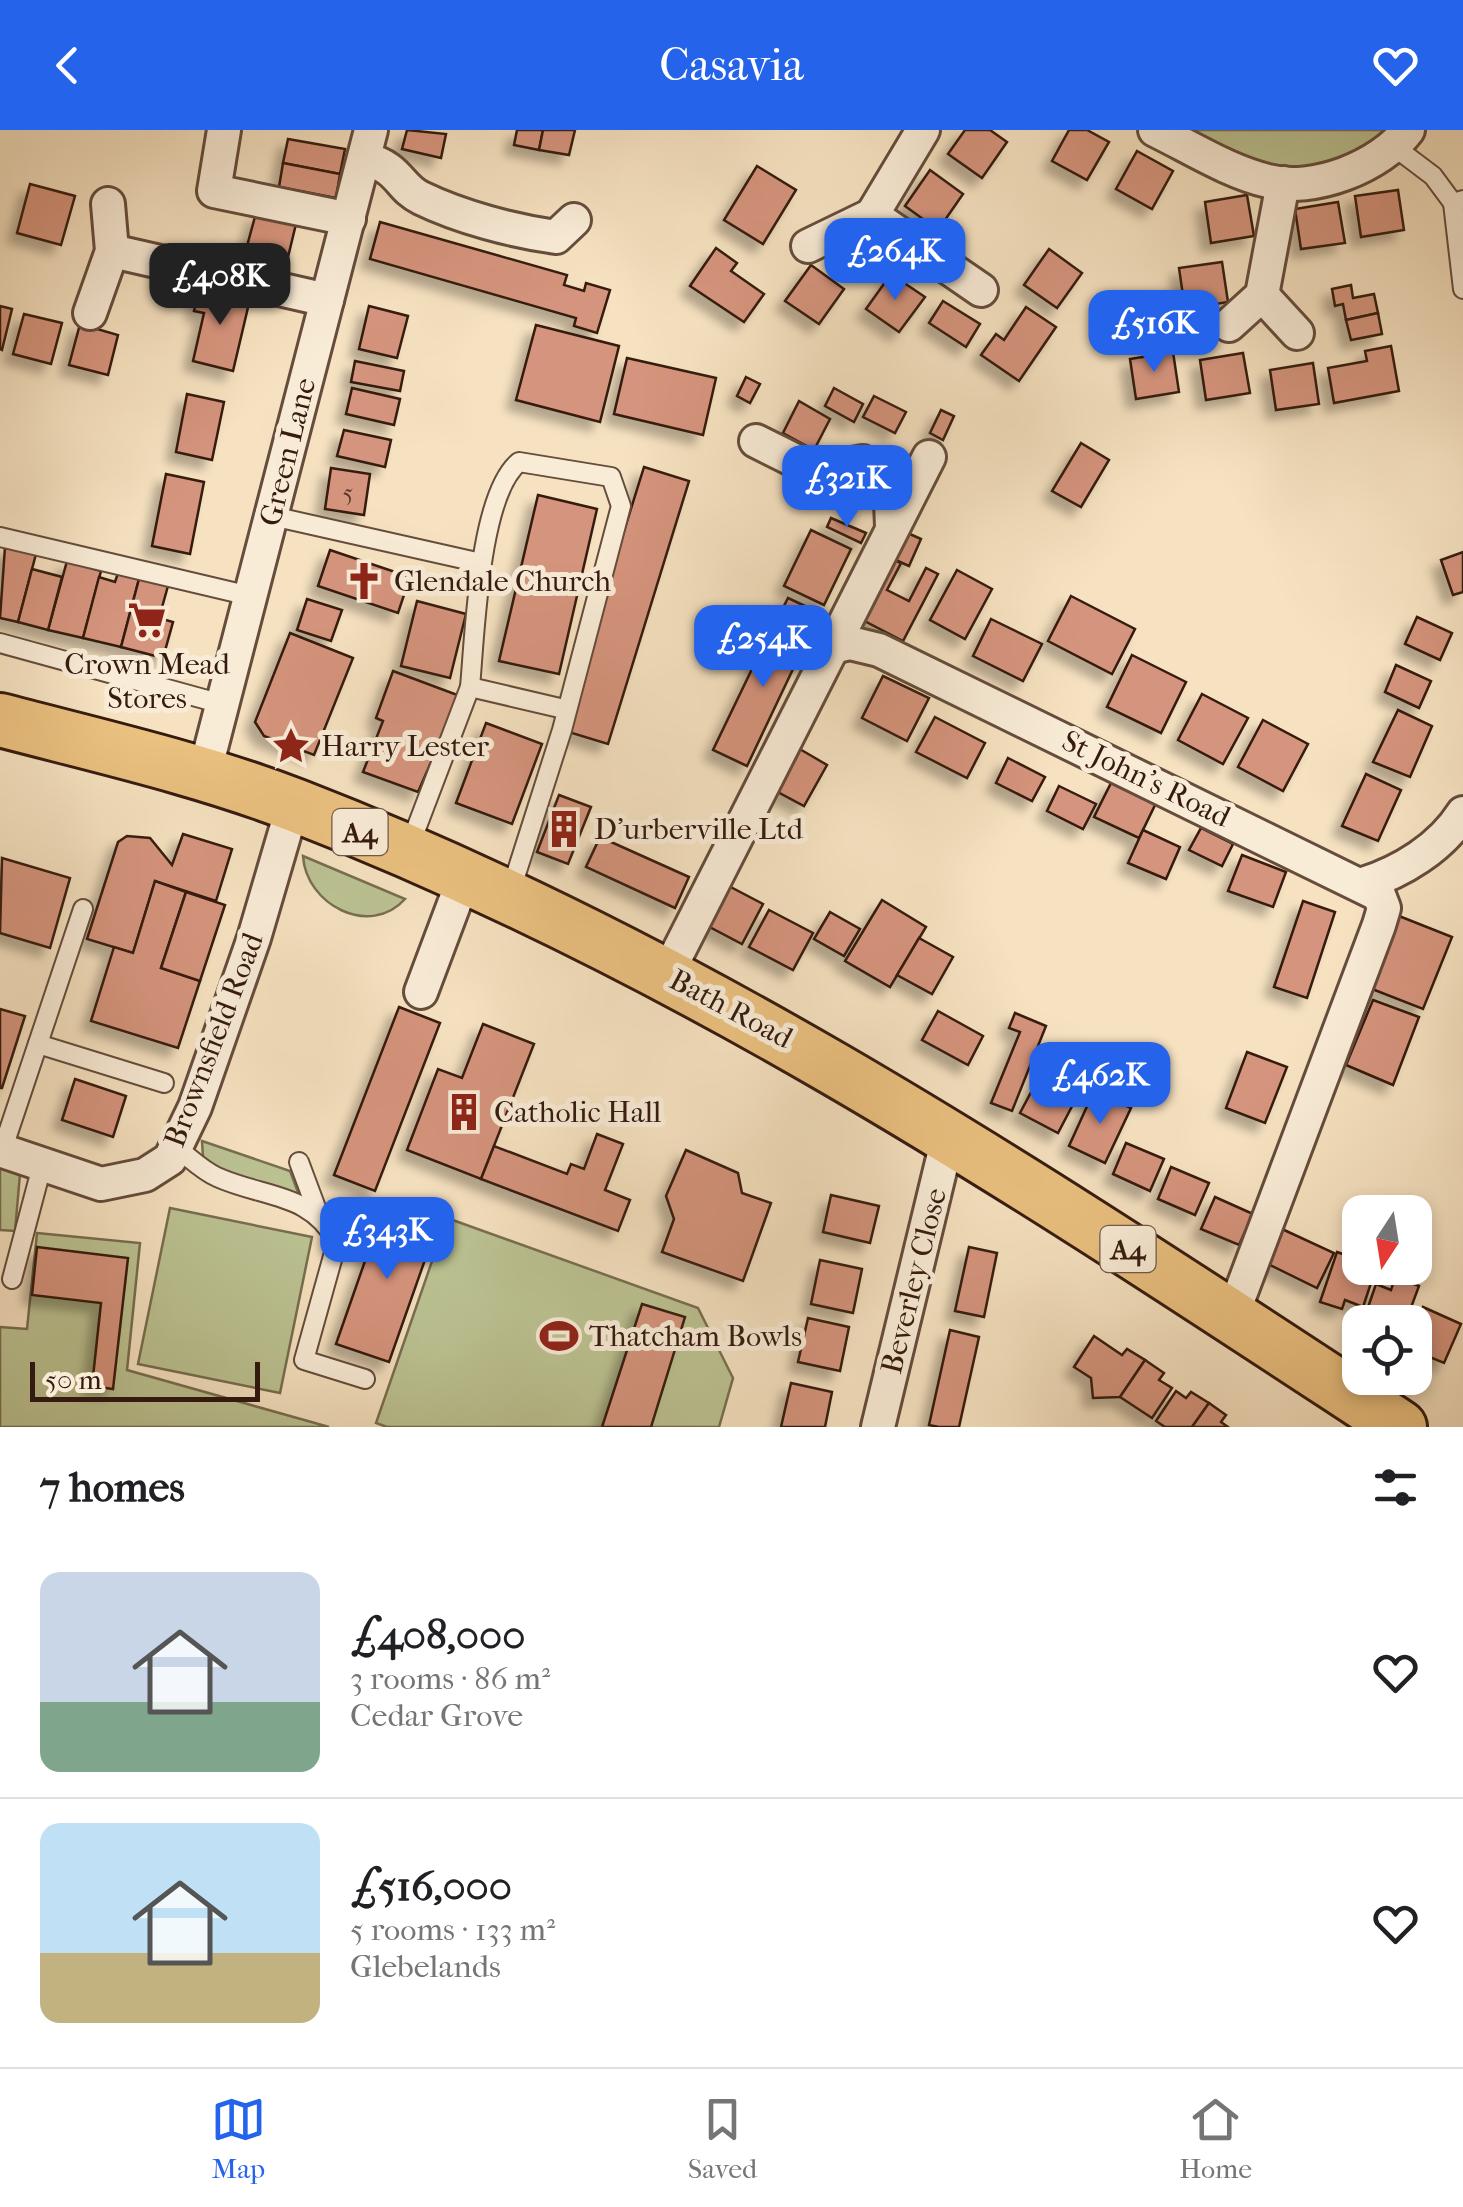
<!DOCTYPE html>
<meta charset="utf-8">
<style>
body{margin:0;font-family:"IM FELL French Canon",serif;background:#f6f6f6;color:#202124;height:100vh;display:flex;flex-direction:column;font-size:38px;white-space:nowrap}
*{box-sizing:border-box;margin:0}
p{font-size:32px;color:#757577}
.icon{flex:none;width:55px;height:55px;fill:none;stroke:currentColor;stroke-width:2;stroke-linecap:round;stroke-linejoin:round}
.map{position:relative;height:1297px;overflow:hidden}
.side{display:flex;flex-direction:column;background:#fff;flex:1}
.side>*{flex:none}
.needle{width:65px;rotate:192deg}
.buttons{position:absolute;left:1342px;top:1065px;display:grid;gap:20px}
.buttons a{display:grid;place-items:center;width:90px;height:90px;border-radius:20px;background:#fff;box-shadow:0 5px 15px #0003;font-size:50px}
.scale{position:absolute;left:30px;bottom:25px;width:230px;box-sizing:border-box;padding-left:10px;border:5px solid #351a0f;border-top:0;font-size:28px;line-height:35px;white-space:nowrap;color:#351a0f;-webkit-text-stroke:8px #f9ecd7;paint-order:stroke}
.price{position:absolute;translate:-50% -85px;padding:0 22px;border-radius:20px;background:#2563eb;color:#fff;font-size:32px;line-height:65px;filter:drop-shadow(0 2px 5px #0008)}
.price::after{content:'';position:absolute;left:50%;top:60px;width:30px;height:22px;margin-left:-15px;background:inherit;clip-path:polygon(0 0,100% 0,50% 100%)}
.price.on{background:#222;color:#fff}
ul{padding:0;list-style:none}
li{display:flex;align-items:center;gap:30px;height:250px;padding:0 40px}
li+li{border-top:2px solid #e0e0e0}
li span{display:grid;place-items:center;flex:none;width:280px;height:200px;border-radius:20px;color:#555}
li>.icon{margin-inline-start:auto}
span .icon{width:120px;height:120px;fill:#fffc;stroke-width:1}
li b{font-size:42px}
h2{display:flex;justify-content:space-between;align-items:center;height:120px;padding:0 40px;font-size:42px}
header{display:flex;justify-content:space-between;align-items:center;height:130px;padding:0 40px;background:#2563eb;color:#fff;font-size:45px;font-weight:600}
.menu{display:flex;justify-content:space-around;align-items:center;height:140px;border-top:2px solid #e0e0e0;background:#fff;font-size:28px;color:#757577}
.menu a{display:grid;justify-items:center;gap:5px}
.menu .on{color:#2563eb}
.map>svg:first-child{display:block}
.green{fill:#bcc393;stroke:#786e51;stroke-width:2.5}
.building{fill:#d5947d;stroke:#351a0f;stroke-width:2.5;filter:url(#shadow)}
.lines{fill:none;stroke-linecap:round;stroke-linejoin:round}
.service-casing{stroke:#654c3c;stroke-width:22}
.minor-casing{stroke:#654c3c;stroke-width:38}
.primary-casing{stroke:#351a0f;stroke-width:58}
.service{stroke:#f9ecd7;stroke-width:18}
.minor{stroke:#f9ecd7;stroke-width:32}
.primary{stroke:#ebc180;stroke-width:52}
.labels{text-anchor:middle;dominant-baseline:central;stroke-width:10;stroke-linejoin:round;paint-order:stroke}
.number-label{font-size:25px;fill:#5d382a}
.shield{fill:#f9ecd7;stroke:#70594b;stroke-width:2.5}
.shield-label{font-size:28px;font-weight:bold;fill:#351a0f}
.street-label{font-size:30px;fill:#351a0f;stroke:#f9ecd7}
.poi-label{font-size:30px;fill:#351a0f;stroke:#f9ecd7;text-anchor:start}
</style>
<header><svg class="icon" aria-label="back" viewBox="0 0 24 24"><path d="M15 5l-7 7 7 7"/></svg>Casavia<svg class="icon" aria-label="heart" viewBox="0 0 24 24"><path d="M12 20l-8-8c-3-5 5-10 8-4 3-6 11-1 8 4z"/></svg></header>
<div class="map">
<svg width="1463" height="1297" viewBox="0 0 1463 1297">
<defs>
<filter id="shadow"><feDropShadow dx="-9" dy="9" stdDeviation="5" flood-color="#0004"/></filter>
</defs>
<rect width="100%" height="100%" fill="#f6e2c1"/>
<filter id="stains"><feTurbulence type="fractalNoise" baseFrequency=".002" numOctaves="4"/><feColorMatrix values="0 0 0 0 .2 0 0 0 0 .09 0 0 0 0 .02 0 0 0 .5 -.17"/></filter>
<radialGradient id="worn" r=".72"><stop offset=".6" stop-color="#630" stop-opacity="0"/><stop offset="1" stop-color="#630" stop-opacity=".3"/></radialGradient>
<g class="green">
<path d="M1154,0H1408L1299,54Z"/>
<path d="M303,726L405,769C370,808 306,775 303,726Z"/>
<path d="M202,1011L290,1041L299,1065L216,1040L203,1027Z"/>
<path d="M0,1038L20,1044L15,1101L0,1100Z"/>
<path d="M170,1078L312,1107L280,1263L138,1234Z"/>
<path d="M447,1088L698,1178L733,1248L719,1297H387L376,1293Z"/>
<path d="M37,1103L140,1113L127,1240L329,1297H0V1197L27,1199Z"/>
</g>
<g class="building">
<path d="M407,0L446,4L441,28L402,19Z"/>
<path d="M517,0H543L539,20L514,15Z"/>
<path d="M543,0H575L569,25L539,20Z"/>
<path d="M965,0H990L1007,12L982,48L948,24Z"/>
<path d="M1069,0H1087L1109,12L1087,50L1052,31Z"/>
<path d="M288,9L345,19L340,44L283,33Z"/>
<path d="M1137,21L1173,41L1152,79L1116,59Z"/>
<path d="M283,33L340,44L336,68L279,57Z"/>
<path d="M757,36L796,60L763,114L724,90Z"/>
<path d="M930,40L963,64L938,100L905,76Z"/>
<path d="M30,54L75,66L61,115L17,103Z"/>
<path d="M1398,60L1404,100L1361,107L1355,66Z"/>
<path d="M1247,65L1254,106L1211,113L1205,72Z"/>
<path d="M1338,72L1345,113L1301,119L1295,79Z"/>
<path d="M256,83L296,94L288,127L247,116Z"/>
<path d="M380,92L567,145L564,155L584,161L586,153L610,160L597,203L574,196L576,188L370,129Z"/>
<path d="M716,118L737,133L731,141L764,164L744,192L690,156Z"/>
<path d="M1049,119L1082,143L1057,178L1024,155Z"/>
<path d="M1222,132L1228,172L1185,179L1179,138Z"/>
<path d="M811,135L844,159L819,194L785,171Z"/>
<path d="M891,144L925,167L899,202L866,179Z"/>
<path d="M1351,155L1353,168L1374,164L1378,183L1346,190L1343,174L1335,176L1332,159Z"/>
<path d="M200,157L250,169L233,241L193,231L204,183L194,181Z"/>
<path d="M943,171L980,194L966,217L929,193Z"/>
<path d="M0,176L12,179L2,220L0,219Z"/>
<path d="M369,176L408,186L397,228L359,219Z"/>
<path d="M1026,177L1056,197L1019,251L981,225L996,204L1004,210Z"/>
<path d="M1378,183L1382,204L1351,210L1346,190Z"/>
<path d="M24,184L62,193L51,234L13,224Z"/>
<path d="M80,194L118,205L108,245L69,235Z"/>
<path d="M536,195L619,216L600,292L516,270Z"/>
<path d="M1391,216L1399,261L1334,273L1328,238L1367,231L1365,221Z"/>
<path d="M1173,222L1179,262L1136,269L1130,229Z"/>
<path d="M1243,223L1250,263L1206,270L1200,230Z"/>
<path d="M627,228L716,248L703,305L614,284Z"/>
<path d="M355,231L404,241L400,261L351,252Z"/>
<path d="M1313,233L1319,274L1276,280L1270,240Z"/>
<path d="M746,247L760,254L750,273L737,266Z"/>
<path d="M352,258L400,269L394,295L346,284Z"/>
<path d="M834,258L863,274L854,292L825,276Z"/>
<path d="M187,264L224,272L212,330L176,322Z"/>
<path d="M874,266L906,282L895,303L863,287Z"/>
<path d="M799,271L830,289L814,320L783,303Z"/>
<path d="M941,280L954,286L943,310L930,303Z"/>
<path d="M344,300L391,310L385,337L337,326Z"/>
<path d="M1081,313L1109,330L1081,377L1052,361Z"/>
<path d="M644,337L689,351L608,614L562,600Z"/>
<path d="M331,338L370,344L364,385L325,379Z"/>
<path d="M166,344L204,352L190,424L152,416Z"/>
<path d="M538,365L597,379L559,544L499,531Z"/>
<path d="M831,388L866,403L861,413L827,397Z"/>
<path d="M892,396L921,409L909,436L880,423Z"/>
<path d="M811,400L851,419L824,475L784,456Z"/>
<path d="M5,417L36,424L18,492L0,488Z"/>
<path d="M330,420L410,447L398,483L318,456Z"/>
<path d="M1463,422V462L1453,465L1441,430Z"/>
<path d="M886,426L901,433L887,460L909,471L926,438L938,444L903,511L855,486Z"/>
<path d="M67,431L101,441L83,508L48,500Z"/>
<path d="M32,439L62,447L48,500L18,492Z"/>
<path d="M957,440L992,459L965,509L930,490Z"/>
<path d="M118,443L139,449L121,517L83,508L99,447L115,452Z"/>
<path d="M139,449L168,456L159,488L173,492L163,528L121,517Z"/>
<path d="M1071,466L1135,499L1112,544L1048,511Z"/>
<path d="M788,468L822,484L818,494L783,478Z"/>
<path d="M307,469L342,480L331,511L297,500Z"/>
<path d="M417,471L466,484L450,548L401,536Z"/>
<path d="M779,483L812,499L747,636L713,620Z"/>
<path d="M1417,487L1452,503L1440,530L1405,514Z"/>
<path d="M991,489L1042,514L1023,551L973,526Z"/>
<path d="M290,503L353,528L314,625L264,606L255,592Z"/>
<path d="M1132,525L1186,552L1161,603L1107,577Z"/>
<path d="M1396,535L1431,551L1419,578L1385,562Z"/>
<path d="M393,541L460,566L418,662L363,642L383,591L376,588Z"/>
<path d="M883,546L929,568L907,611L862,588Z"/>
<path d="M1202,564L1248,588L1223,634L1178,610Z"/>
<path d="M1398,580L1432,596L1410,647L1373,632Z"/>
<path d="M935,587L985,613L967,648L916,622Z"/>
<path d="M1263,590L1308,614L1283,661L1238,637Z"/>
<path d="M486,593L542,614L512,694L456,673Z"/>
<path d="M798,618L827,635L804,676L774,660Z"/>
<path d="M1008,628L1045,647L1032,671L996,653Z"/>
<path d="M1366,644L1401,660L1378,711L1342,696Z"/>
<path d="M1112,651L1156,673L1139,708L1094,687Z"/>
<path d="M1059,656L1096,674L1083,699L1047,681Z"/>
<path d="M559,665L591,677L568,734L537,722Z"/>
<path d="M1201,698L1233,714L1222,736L1189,720Z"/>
<path d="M1143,700L1180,717L1166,749L1128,733Z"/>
<path d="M183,704L232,719L216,771L155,751L133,823L87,809L118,712L127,706L150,708L172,735Z"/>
<path d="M600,707L689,747L675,778L586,737Z"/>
<path d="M1242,725L1286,742L1273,777L1228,761Z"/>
<path d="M2,728L70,748L50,818L0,803Z"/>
<path d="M155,751L186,762L161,838L200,851L178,918L91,891L114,817L133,823Z"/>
<path d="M723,753L763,774L742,814L702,793Z"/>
<path d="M186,762L225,775L200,851L161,838Z"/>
<path d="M882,770L926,797L890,857L845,831Z"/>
<path d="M1303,771L1335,782L1307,868L1274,857Z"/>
<path d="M769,780L813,803L793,840L749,817Z"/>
<path d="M830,782L860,799L844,826L814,809Z"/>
<path d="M1399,786L1452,807L1423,879L1372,859Z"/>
<path d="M919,808L953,827L932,864L897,845Z"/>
<path d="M1373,870L1419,887L1393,955L1346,935Z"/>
<path d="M399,877L440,893L375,1061L334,1045Z"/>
<path d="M0,879L25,886L2,958H0Z"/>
<path d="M938,881L983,906L968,935L922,910Z"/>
<path d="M1015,883L1046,896L1012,981L991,973L1020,902L1009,898Z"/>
<path d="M483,894L534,914L481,1049L407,1020L438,939L462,948Z"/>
<path d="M1247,922L1287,937L1265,993L1226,978Z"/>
<path d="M75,949L126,966L113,1007L62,990Z"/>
<path d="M1061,950L1080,961L1058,1003L1020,983L1037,951L1056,961Z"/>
<path d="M1094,961L1131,978L1105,1033L1069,1016Z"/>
<path d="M597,1004L623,1014L605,1060L630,1070L618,1101L481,1049L494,1016L567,1044L571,1034L584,1039Z"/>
<path d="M1126,1013L1164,1029L1150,1061L1113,1044Z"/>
<path d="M686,1020L738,1043L742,1063L771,1073L743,1151L662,1122L674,1089L666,1066Z"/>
<path d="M1171,1037L1209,1053L1195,1085L1158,1069Z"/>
<path d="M831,1065L879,1076L870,1113L823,1102Z"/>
<path d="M1215,1067L1253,1084L1239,1115L1201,1099Z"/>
<path d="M386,1071L439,1090L389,1232L336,1214Z"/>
<path d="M1282,1099L1334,1123L1317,1158L1266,1133Z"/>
<path d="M37,1117L128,1128L113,1259L92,1256L101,1173L32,1165Z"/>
<path d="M969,1117L997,1123L984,1187L955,1181Z"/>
<path d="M1337,1122L1360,1130V1138H1376L1363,1177L1345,1170L1342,1179L1320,1172Z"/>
<path d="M820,1130L862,1139L853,1183L811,1174Z"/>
<path d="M1395,1147L1419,1156L1406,1191L1391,1186L1389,1192H1363L1376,1154L1391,1160Z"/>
<path d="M642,1174L685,1187L651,1297H602Z"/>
<path d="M1423,1177L1461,1194L1444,1233L1415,1221V1196Z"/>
<path d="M808,1188L849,1197L840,1241L798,1232Z"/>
<path d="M950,1200L979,1207L959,1297H939L929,1295Z"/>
<path d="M1094,1206L1122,1225L1127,1219L1145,1230L1120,1267L1093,1268L1091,1248L1074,1237Z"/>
<path d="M1145,1230L1164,1243L1159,1250L1172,1258L1152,1288L1120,1267Z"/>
<path d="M791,1253L832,1262L825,1297H781Z"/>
<path d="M1176,1261L1186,1268L1191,1262L1209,1273L1192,1297H1165L1156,1291Z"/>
<path d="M1209,1273L1226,1285L1221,1292L1228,1297H1192Z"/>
</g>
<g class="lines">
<g class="service-casing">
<g id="service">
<path d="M1392,15L1433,46L1453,73L1463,70"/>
<path d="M1453,73L1463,159"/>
<path d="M272,386L481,433"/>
<path d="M0,407L250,466"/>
<path d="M0,513L222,574"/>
<path d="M408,720L470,557"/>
<path d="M510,763L562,600L621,376L611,347L519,332C479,365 475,503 470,557L564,579"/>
<path d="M38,914L164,953"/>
<path d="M178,1019C190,1028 203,1041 217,1047C263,1068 311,1062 337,1112L304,1230L365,1249"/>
<path d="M2,1021L83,779"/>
<path d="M299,1032L318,1083"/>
<path d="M12,1149L42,1036"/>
</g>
</g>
<g class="minor-casing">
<g id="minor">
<path d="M224,0L214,61L349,89"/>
<path d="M1155,0C1190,17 1229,42 1268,51C1313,63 1380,37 1408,0"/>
<path d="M365,29C401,38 398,57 421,68C460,87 513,101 556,107L574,90"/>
<path d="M872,85L923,0"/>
<path d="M808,116L872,85L981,160"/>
<path d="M112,121L327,170"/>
<path d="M1262,165L1297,203"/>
<path d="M90,183L112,121L108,74"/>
<path d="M1229,195L1262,165L1283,53"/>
<path d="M756,311L816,341L863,332L876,339L891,372L892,396"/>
<path d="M833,517L850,513L879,520L1379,765L1384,778L1379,795L1232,1186"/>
<path d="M204,645L371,0"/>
<path d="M1363,754C1401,742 1441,718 1463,683"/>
<path d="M667,844L929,327"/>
<path d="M421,862L465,745"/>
<path d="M0,1020L101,1054L145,1045L170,1029L195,977L254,808L293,675"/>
<path d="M878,1297L943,1028L953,1007"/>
</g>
</g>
<g class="primary-casing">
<path id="primary" d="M0,590C99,616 201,639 297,676C700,832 1041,1062 1400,1297"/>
</g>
<use href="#service" class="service"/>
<use href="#minor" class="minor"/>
<use href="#primary" class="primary"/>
</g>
<defs>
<g id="church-bare" transform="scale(3)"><path d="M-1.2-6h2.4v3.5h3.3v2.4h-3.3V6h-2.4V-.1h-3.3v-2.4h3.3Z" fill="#8f2418" stroke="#f9ecd7" stroke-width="2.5" paint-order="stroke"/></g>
<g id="supermarket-bare" transform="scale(3)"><path d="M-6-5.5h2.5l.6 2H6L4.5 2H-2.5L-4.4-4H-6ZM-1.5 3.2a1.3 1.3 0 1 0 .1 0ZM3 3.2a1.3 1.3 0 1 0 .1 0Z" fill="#8f2418" stroke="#f9ecd7" stroke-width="2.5" paint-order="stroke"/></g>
<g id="sight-bare" transform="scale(3)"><path d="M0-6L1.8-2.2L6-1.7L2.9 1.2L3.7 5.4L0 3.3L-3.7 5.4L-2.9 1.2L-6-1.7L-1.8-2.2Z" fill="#8f2418" stroke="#f9ecd7" stroke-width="2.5" paint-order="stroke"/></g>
<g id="building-bare" transform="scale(3)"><path d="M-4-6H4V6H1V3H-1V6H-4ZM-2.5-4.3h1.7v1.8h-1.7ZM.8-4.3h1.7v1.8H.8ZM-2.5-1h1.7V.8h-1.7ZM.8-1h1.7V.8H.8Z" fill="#8f2418" stroke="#f9ecd7" stroke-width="2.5" paint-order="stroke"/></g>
<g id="stadium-bare" transform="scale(3)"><path d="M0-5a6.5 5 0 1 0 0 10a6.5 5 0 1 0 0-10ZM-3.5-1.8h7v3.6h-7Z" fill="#8f2418" stroke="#f9ecd7" stroke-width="2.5" paint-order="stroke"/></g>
</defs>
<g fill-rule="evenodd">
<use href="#church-bare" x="364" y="451"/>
<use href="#supermarket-bare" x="147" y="490"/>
<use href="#sight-bare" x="291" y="616"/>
<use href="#building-bare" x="564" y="699"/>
<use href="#building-bare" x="464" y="982"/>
<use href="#stadium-bare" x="559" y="1206"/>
</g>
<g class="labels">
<g class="number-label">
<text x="348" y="362">5</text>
</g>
<g class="shield">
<rect x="332.5" y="679" width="55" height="46" rx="8"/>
<rect x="1100.5" y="1096" width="55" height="46" rx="8"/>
</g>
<g class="shield-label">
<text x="360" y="702">A4</text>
<text x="1128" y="1119">A4</text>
</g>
<g class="street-label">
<text transform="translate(288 322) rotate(-76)">Green Lane</text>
<text transform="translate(1146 649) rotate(26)">St John's Road</text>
<text transform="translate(731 879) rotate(28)">Bath Road</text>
<text transform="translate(214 910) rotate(-69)">Brownsfield Road</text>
<text transform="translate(914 1151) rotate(-76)">Beverley Close</text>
</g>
<g class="poi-label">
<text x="394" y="451">Glendale Church</text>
<text x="147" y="534" text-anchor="middle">Crown Mead<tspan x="147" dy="34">Stores</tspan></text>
<text x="321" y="616">Harry Lester</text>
<text x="594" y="699">D'urberville Ltd</text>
<text x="494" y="982">Catholic Hall</text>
<text x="589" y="1206">Thatcham Bowls</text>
</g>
</g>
<rect width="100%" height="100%" filter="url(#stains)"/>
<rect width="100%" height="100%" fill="url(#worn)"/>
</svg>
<div class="buttons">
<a><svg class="needle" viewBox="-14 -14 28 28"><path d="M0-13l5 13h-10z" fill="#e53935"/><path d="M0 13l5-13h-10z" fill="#757577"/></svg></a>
<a><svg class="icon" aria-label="locate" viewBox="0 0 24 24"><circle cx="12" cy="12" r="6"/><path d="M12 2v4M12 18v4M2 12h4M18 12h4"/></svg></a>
</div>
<div class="scale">50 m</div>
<b class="price" style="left:895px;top:173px">£264K</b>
<b class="price on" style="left:220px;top:198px">£408K</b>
<b class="price" style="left:1154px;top:245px">£516K</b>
<b class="price" style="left:847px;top:400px">£321K</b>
<b class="price" style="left:763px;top:560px">£254K</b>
<b class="price" style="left:1100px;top:997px">£462K</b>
<b class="price" style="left:387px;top:1152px">£343K</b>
</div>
<section class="side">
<h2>7 homes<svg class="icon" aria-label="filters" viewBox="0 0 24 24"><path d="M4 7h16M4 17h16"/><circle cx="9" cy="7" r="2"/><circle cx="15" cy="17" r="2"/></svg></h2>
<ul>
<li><span style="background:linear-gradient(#c9d6e8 65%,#7fa58c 0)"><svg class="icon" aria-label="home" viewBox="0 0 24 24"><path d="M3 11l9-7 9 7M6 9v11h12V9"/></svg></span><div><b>£408,000</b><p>3 rooms · 86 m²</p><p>Cedar Grove</p></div><svg class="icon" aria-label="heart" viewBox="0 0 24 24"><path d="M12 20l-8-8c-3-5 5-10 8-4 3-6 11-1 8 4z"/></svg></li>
<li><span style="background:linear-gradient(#bfe0f5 65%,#c2b280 0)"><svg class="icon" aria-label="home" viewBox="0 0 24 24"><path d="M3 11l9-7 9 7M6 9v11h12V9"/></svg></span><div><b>£516,000</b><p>5 rooms · 133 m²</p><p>Glebelands</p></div><svg class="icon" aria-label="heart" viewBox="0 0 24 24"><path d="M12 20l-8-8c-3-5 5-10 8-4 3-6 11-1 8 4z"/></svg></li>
</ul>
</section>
<nav class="menu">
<a class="on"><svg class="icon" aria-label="map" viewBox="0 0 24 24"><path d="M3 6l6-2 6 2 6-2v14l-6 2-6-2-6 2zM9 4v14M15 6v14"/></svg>Map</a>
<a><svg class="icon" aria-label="saved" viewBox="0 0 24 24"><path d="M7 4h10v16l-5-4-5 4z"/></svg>Saved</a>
<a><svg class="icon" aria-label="home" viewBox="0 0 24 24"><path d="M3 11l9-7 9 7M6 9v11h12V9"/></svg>Home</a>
</nav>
